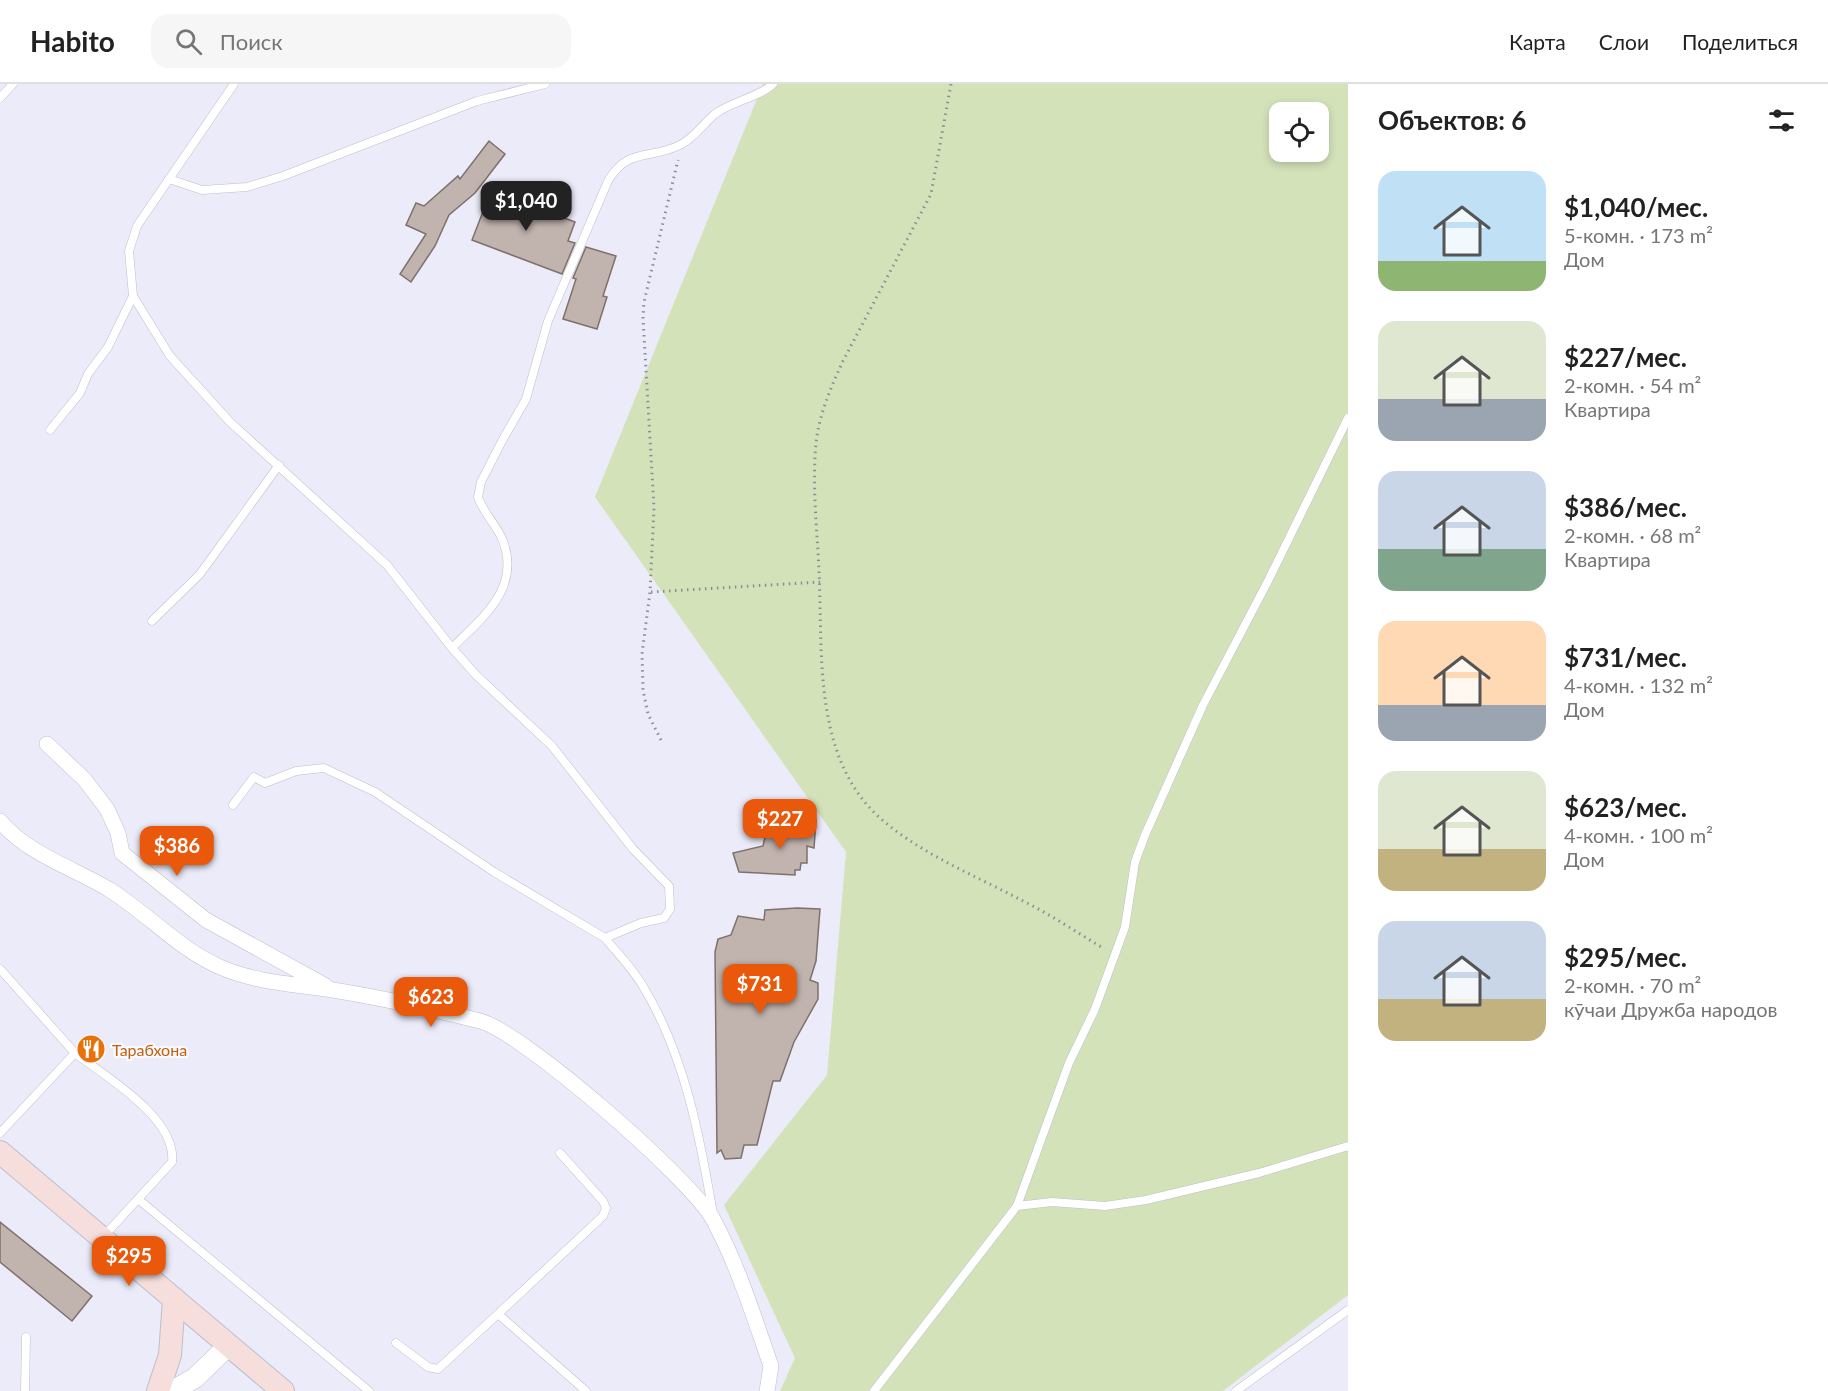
<!DOCTYPE html>
<html lang="ru">
<meta charset="utf-8">
<style>
body{margin:0;font-family:Lato,sans-serif;background:#f6f6f6;color:#222;height:100vh;display:flex;flex-direction:column;font-size:22px;white-space:nowrap}
*{box-sizing:border-box;margin:0}
p{font-size:20px;color:#767676}
.icon{flex:none;width:33px;height:33px;fill:none;stroke:currentColor;stroke-width:2;stroke-linecap:round;stroke-linejoin:round}
.map{position:relative;flex:1;overflow:hidden}
.sheet{display:flex;flex-direction:column;background:#fff;width:480px}
.sheet>*{flex:none}
.controls{position:absolute;left:1269px;top:18px;display:grid;gap:12px}
.controls a{display:grid;place-items:center;width:60px;height:60px;border-radius:12px;background:#fff;box-shadow:0 3px 9px #0003;font-size:30px}
.price{position:absolute;translate:-50% -51px;padding:0 14px;border-radius:12px;background:#ea580c;color:#fff;font-size:20px;line-height:39px;filter:drop-shadow(0 2px 3px #0008)}
.price::after{content:'';position:absolute;left:50%;top:36px;width:18px;height:14px;margin-left:-9px;background:inherit;clip-path:polygon(0 0,100% 0,50% 100%)}
.price.active{background:#222;color:#fff}
ul{padding:0;list-style:none}
li{display:flex;align-items:center;gap:18px;height:150px;padding:0 30px}
li span{display:grid;place-items:center;flex:none;width:168px;height:120px;border-radius:18px;color:#555}
li>.icon{margin-inline-start:auto}
span .icon{width:72px;height:72px;fill:#fffc;stroke-width:1}
li b{font-size:26px}
h2{display:flex;justify-content:space-between;align-items:center;height:72px;padding:0 30px;font-size:26px}
header{display:flex;align-items:center;gap:36px;box-sizing:border-box;height:84px;padding:0 30px;background:#fff;border-bottom:2px solid #e0e0e0}
header strong{font-size:28px}
nav{display:flex;gap:33px;margin-inline-start:auto;font-size:21px}
.search{width:420px;height:54px;background:#f6f6f6;display:flex;align-items:center;gap:15px;box-sizing:border-box;padding:0 21px;border-radius:18px;color:#767676;font-size:22px}
main{display:flex;flex:1;min-height:0}
.map>svg:first-child{display:block}
.green{fill:#d4e2ba;fill-rule:evenodd}
.building{fill:#c1b3ad;stroke:#7e716b;stroke-width:1.5}
.lines{fill:none;stroke-linecap:round;stroke-linejoin:round}
.service-casing{stroke:#bfbecb;stroke-width:9}
.minor-casing{stroke:#bfbecb;stroke-width:16}
.tertiary-casing{stroke:#bfbecb;stroke-width:21}
.secondary-casing{stroke:#bfbecb;stroke-width:24}
.path{stroke:#8e8d97;stroke-width:3;stroke-dasharray:1.5 4.5;stroke-linecap:butt}
.service{stroke:#fff;stroke-width:8}
.minor{stroke:#fff;stroke-width:15}
.tertiary{stroke:#fff;stroke-width:20}
.secondary{stroke:#f5dedb;stroke-width:22}
.labels{text-anchor:middle;dominant-baseline:central;stroke-width:4.5;stroke-linejoin:round;paint-order:stroke}
.food-label{font-size:16px;fill:#c56008;stroke:#faf9ff;text-anchor:start}
</style>
<header>
<strong>Habito</strong>
<div class="search"><svg class="icon" aria-label="search" viewBox="0 0 24 24"><circle cx="10" cy="10" r="6"/><path d="M15 15l6 6"/></svg>Поиск</div>
<nav><a>Карта</a><a>Слои</a><a>Поделиться</a></nav>
</header>
<main>
<div class="map">
<svg width="1348" height="1307" viewBox="0 0 1348 1307">
<rect width="100%" height="100%" fill="#ecebf9"/>
<path class="green" d="M763,0H1348V1211L1223,1307H780L795,1274L724,1121L827,991L846,768L595,413ZM1280,28H1318V68H1280Z"/>
<g class="building">
<path d="M489,57L505,70L475,109L449,131L435,162L411,198L400,190L426,150L406,141L416,119L424,122L458,92L460,95Z"/>
<path d="M491,107L575,138L568,157L575,159L562,190L472,156Z"/>
<path d="M586,163L616,172L603,212L607,213L597,245L563,235L576,195L573,194Z"/>
<path d="M816,736L814,764L807,762V779H801L800,786H795V791L739,788L733,769L763,762L767,744L787,746V737Z"/>
<path d="M797,824L820,825L816,877L810,896L818,899V915L794,958L780,997H773L757,1061H744L741,1074L725,1075L721,1066L717,1069L715,868L718,855L731,851L738,832L764,836L765,826Z"/>
<path d="M0,1138L92,1212L72,1237L0,1178Z"/>
</g>
<g class="lines">
<g class="service-casing">
<g id="service">
<path d="M0,14L13,0"/>
<path d="M169,95L202,106L247,103L283,92L477,17L545,0"/>
<path d="M50,346L80,309L88,290L108,263L133,212"/>
<path d="M152,537L200,490L279,381"/>
<path d="M452,564C482,534 521,505 503,457C497,441 483,429 478,413L481,398L502,357L526,315L548,237L608,97C628,63 650,76 680,61C694,54 703,40 715,30C732,17 758,14 773,0"/>
<path d="M233,721L254,693L265,699L296,687L324,684L375,708L494,788L605,854L641,839L664,834L670,825L669,802L633,765L552,662L476,591L452,564L387,481L230,338L170,272L133,212L129,167L137,142L234,0"/>
<path d="M605,854C618,870 634,886 644,904C685,972 700,1053 713,1130"/>
<path d="M0,885L75,969"/>
<path d="M0,1049L75,969C106,993 177,1034 172,1078L103,1153"/>
<path d="M138,1115L369,1307"/>
<path d="M1017,1122L1052,1118L1105,1122L1146,1116L1259,1089L1348,1062"/>
<path d="M498,1230L603,1132L606,1124L603,1117L560,1069"/>
<path d="M396,1259L428,1283L438,1285L498,1230L586,1307"/>
<path d="M25,1307L26,1253"/>
<path d="M874,1307L1017,1122L1069,979L1095,925L1125,843L1135,778L1145,751L1203,621L1269,495L1348,334"/>
<path d="M1236,1307L1348,1226"/>
</g>
</g>
<g class="minor-casing">
<g id="minor">
<path d="M47,660L84,695L107,725L118,749L122,769L206,836L326,902"/>
<path d="M0,737C27,770 74,784 110,806C148,830 179,865 220,883C257,899 294,900 333,906C382,914 432,925 480,937C521,947 694,1097 714,1137C738,1182 754,1233 771,1282L767,1307"/>
</g>
</g>
<g class="tertiary-casing">
<path id="tertiary" d="M172,1307L195,1294L229,1261"/>
</g>
<g class="secondary-casing">
<g id="secondary">
<path d="M0,1068L283,1307"/>
<path d="M158,1307L170,1271L174,1215"/>
</g>
</g>
<g class="path">
<path d="M951,0L931,110L843,277C831,303 819,331 816,359C812,401 817,444 819,486C823,568 812,673 880,734C921,770 974,791 1021,816C1050,830 1076,848 1103,864"/>
<path d="M651,508L820,498"/>
<path d="M661,656L648,630L643,606L642,570L650,508L654,424L643,234L644,218L678,76"/>
</g>
<use href="#service" class="service"/>
<use href="#minor" class="minor"/>
<use href="#tertiary" class="tertiary"/>
<use href="#secondary" class="secondary"/>
</g>
<defs>
<g id="restaurant-disc" transform="scale(1.5)"><circle r="9.5" fill="#e8710a" stroke="#faf9ff"/><path d="M-5-6h1v4h1v-4h1v4h1v-4h1v5L-1.5 .5V6h-2V.5L-5-1ZM5-6V6H3V1.5H1.5Q1.5-4 5-6Z" fill="#fff"/></g>
</defs>
<g fill-rule="evenodd">
<use href="#restaurant-disc" x="91" y="965"/>
</g>
<g class="labels">
<g class="food-label">
<text x="112" y="965">Тарабхона</text>
</g>
</g>
</svg>
<div class="controls">
<a><svg class="icon" aria-label="locate" viewBox="0 0 24 24"><circle cx="12" cy="12" r="6"/><path d="M12 2v4M12 18v4M2 12h4M18 12h4"/></svg></a>
</div>
<b class="price active" style="left:526px;top:148px">$1,040</b>
<b class="price" style="left:780px;top:766px">$227</b>
<b class="price" style="left:177px;top:793px">$386</b>
<b class="price" style="left:760px;top:931px">$731</b>
<b class="price" style="left:431px;top:944px">$623</b>
<b class="price" style="left:129px;top:1203px">$295</b>
</div>
<section class="sheet">
<h2>Объектов: 6<svg class="icon" aria-label="filters" viewBox="0 0 24 24"><path d="M4 7h16M4 17h16"/><circle cx="9" cy="7" r="2"/><circle cx="15" cy="17" r="2"/></svg></h2>
<ul>
<li><span style="background:linear-gradient(#bfe0f5 75%,#8fb573 0)"><svg class="icon" aria-label="home" viewBox="0 0 24 24"><path d="M3 11l9-7 9 7M6 9v11h12V9"/></svg></span><div><b>$1,040/мес.</b><p>5-комн. · 173 m²</p><p>Дом</p></div></li>
<li><span style="background:linear-gradient(#dfe7d0 65%,#9aa5b1 0)"><svg class="icon" aria-label="home" viewBox="0 0 24 24"><path d="M3 11l9-7 9 7M6 9v11h12V9"/></svg></span><div><b>$227/мес.</b><p>2-комн. · 54 m²</p><p>Квартира</p></div></li>
<li><span style="background:linear-gradient(#c9d6e8 65%,#7fa58c 0)"><svg class="icon" aria-label="home" viewBox="0 0 24 24"><path d="M3 11l9-7 9 7M6 9v11h12V9"/></svg></span><div><b>$386/мес.</b><p>2-комн. · 68 m²</p><p>Квартира</p></div></li>
<li><span style="background:linear-gradient(#ffd9b3 70%,#9aa5b1 0)"><svg class="icon" aria-label="home" viewBox="0 0 24 24"><path d="M3 11l9-7 9 7M6 9v11h12V9"/></svg></span><div><b>$731/мес.</b><p>4-комн. · 132 m²</p><p>Дом</p></div></li>
<li><span style="background:linear-gradient(#dfe7d0 65%,#c2b280 0)"><svg class="icon" aria-label="home" viewBox="0 0 24 24"><path d="M3 11l9-7 9 7M6 9v11h12V9"/></svg></span><div><b>$623/мес.</b><p>4-комн. · 100 m²</p><p>Дом</p></div></li>
<li><span style="background:linear-gradient(#c9d6e8 65%,#c2b280 0)"><svg class="icon" aria-label="home" viewBox="0 0 24 24"><path d="M3 11l9-7 9 7M6 9v11h12V9"/></svg></span><div><b>$295/мес.</b><p>2-комн. · 70 m²</p><p>кӯчаи Дружба народов</p></div></li>
</ul>
</section>
</main>
